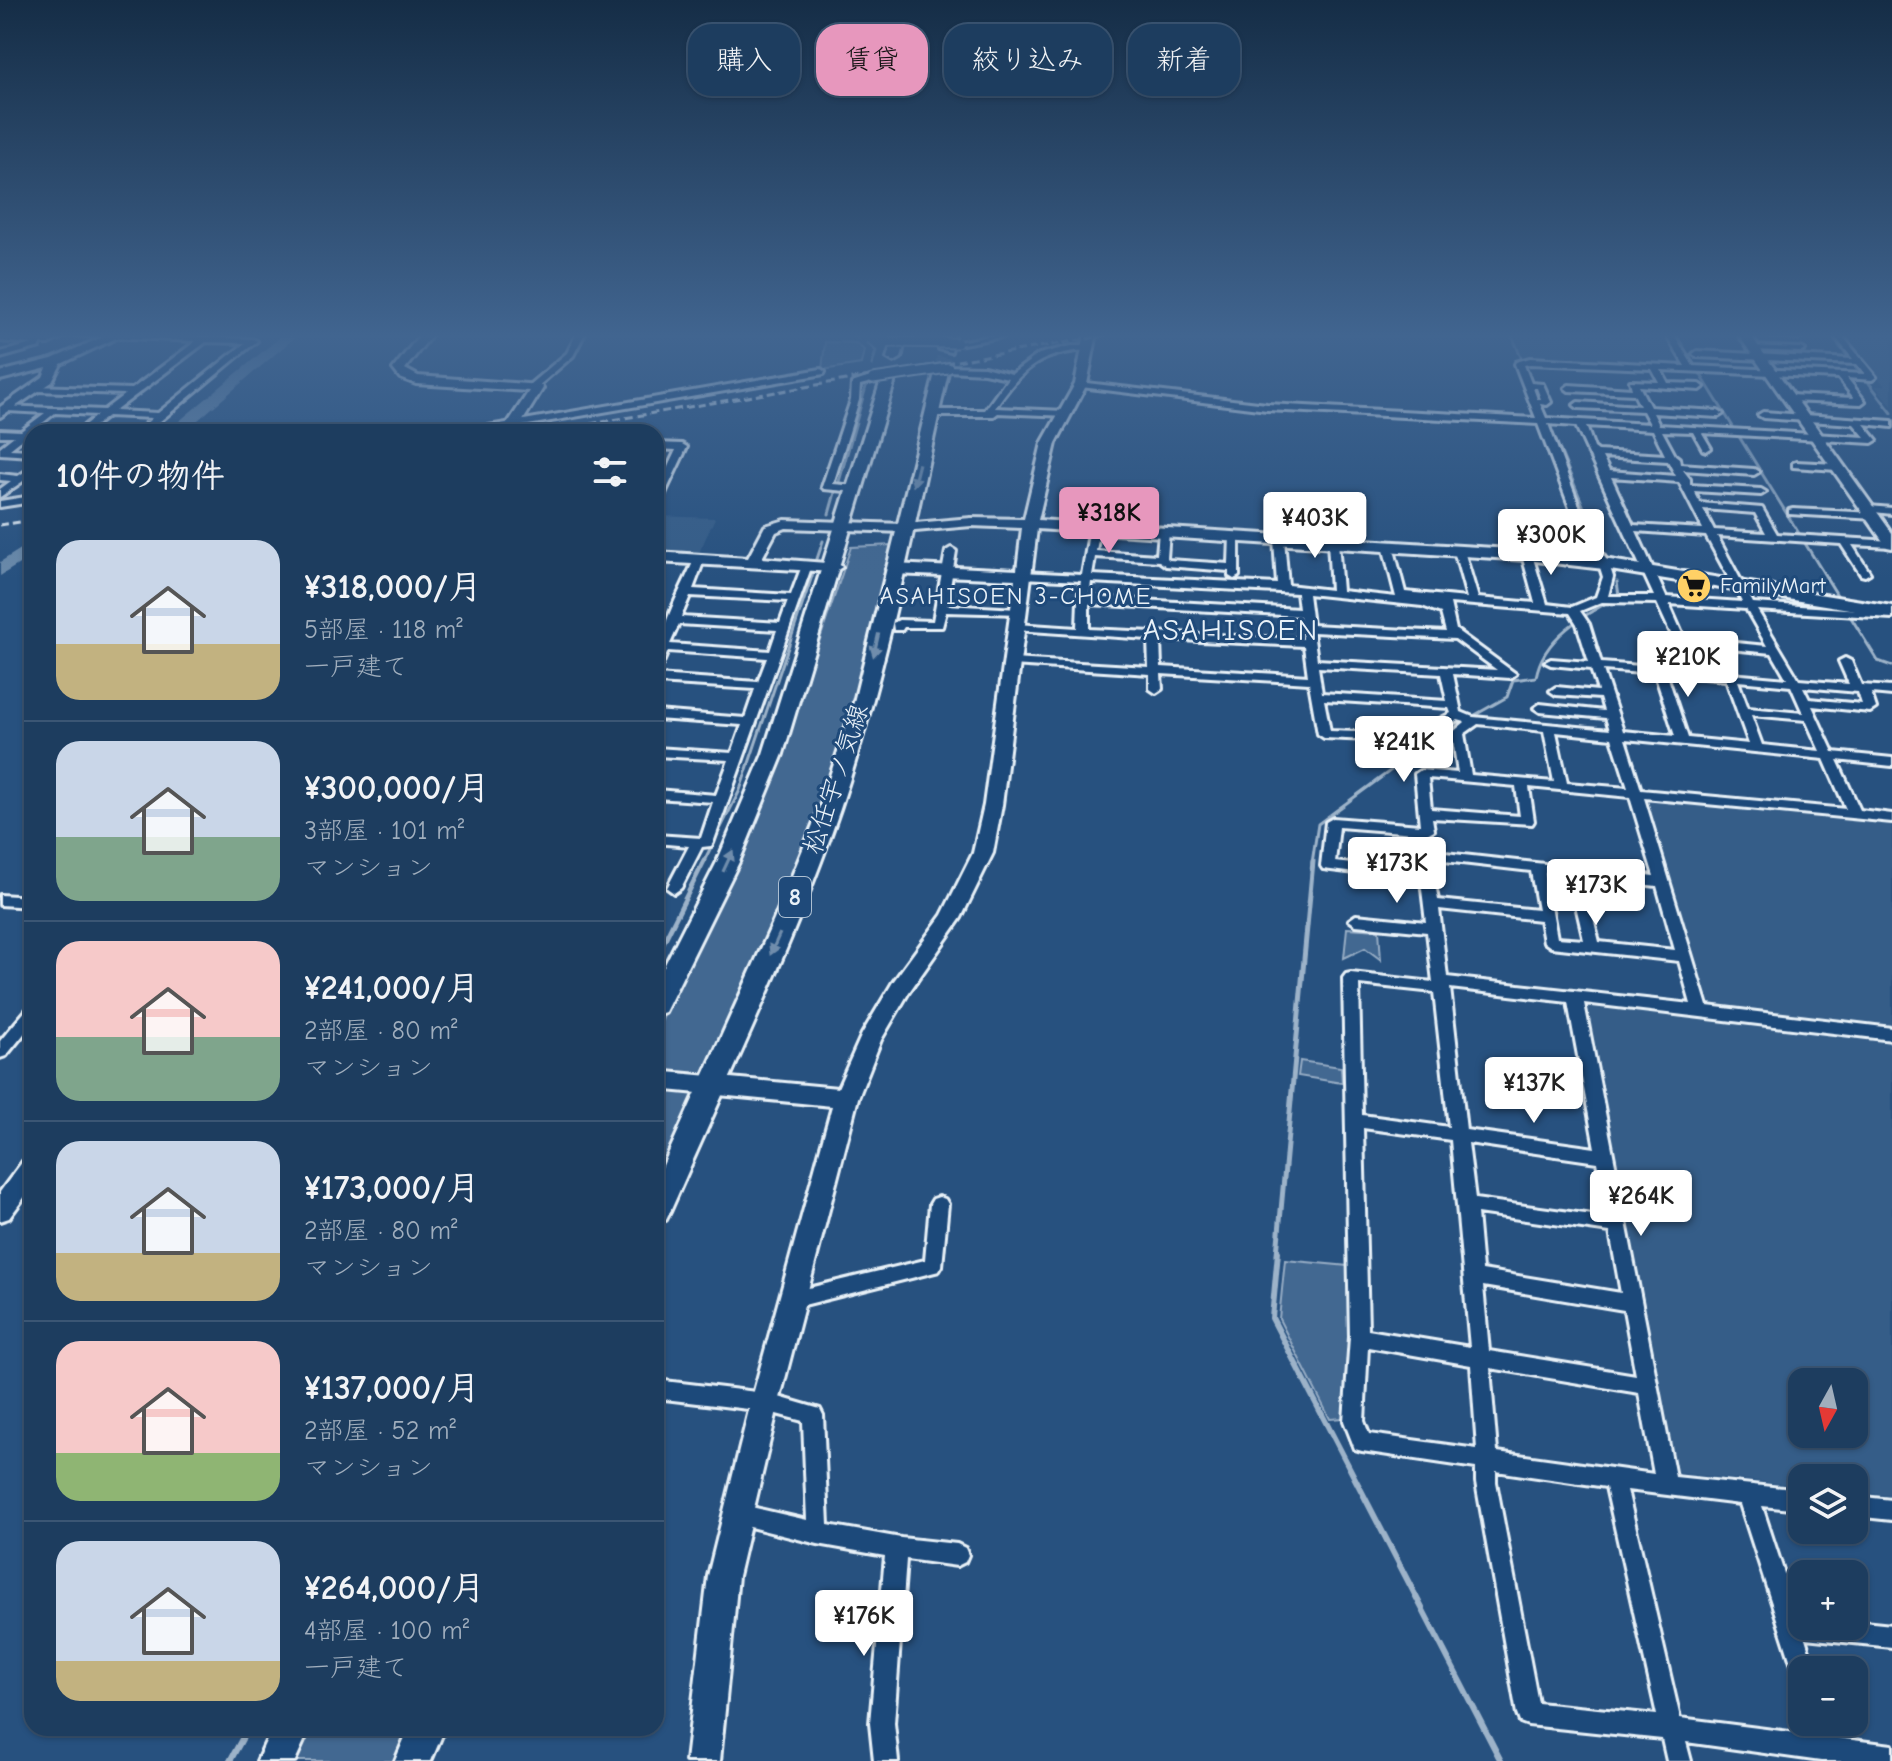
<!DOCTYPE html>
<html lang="ja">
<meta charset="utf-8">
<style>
body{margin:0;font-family:"Comic Neue","Klee One",sans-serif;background:#254465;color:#f1f3f6;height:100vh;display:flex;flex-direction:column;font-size:30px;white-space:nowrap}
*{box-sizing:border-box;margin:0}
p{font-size:26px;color:#a0aebd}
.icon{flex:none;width:44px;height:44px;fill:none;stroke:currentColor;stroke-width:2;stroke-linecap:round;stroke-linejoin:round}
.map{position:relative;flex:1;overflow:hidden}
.sheet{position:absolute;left:24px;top:424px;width:640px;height:1312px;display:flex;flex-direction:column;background:#1d3d5f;border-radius:24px;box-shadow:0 2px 6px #0004,0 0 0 2px #3b5674}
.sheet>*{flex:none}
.top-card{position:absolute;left:688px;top:24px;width:760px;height:72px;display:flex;gap:16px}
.needle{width:52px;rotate:188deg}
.tools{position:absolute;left:1788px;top:1368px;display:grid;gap:16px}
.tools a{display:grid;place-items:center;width:80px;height:80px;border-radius:16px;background:#1d3d5f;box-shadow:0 2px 6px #0004,0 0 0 2px #3b5674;font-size:40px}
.price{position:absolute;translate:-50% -68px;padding:0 18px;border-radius:8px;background:#fff;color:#222;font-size:26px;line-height:52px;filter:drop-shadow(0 2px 4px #0008)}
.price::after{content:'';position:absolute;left:50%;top:48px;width:24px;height:18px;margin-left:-12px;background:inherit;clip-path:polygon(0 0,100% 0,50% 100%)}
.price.on{background:#e797bd;color:#111}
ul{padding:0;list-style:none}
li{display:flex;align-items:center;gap:24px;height:200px;padding:0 32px}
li+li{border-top:2px solid #3b5674}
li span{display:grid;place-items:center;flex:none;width:224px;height:160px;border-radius:24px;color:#555}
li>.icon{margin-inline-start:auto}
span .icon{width:96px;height:96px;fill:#fffc;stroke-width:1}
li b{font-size:34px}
h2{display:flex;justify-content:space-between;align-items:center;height:96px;padding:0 32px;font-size:34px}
.tag{padding:0 28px;border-radius:24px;background:#1d3d5f;box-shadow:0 2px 6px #0004,0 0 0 2px #3b5674;font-size:28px;line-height:72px}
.tag.on{background:#e797bd;color:#111}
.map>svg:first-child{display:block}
.built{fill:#355d88;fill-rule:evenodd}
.green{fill:#436891;stroke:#96acc4;stroke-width:2}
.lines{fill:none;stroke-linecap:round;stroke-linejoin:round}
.stream-far2{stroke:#9db3c9;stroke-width:3}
.stream-far1{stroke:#9db3c9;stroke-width:5}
.stream{stroke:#9db3c9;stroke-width:6}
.river{fill:#6b8aaa;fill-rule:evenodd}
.primary-tunnel{stroke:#446991;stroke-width:15;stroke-dasharray:15 7;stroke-linecap:butt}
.street-casing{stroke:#e8f1f8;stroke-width:6}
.secondary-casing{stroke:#e8f1f8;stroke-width:6}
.primary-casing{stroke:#e8f1f8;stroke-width:6}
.street{fill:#1f4a7a;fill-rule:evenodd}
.secondary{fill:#1f4a7a;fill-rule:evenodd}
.primary{fill:#1f4a7a;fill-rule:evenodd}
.rail{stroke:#e8f1f8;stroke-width:3;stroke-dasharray:8 4;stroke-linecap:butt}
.street-bridge-casing{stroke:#e8f1f8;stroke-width:13;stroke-linecap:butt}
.street-bridge{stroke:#1f4a7a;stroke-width:9}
.oneway{fill:#6f8dac}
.labels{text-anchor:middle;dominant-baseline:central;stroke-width:6;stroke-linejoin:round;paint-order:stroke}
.far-poi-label{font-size:22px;fill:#e8f1f8;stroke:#1f4a7a;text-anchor:start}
.far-neighbourhood-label{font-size:24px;letter-spacing:2px;fill:#e8f1f8;stroke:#1f4a7a}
.shield{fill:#1f4a7a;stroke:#acbfd2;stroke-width:2}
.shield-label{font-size:24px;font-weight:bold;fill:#e8f1f8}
.street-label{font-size:26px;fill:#e8f1f8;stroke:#1f4a7a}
.quarter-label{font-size:30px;letter-spacing:2px;fill:#e8f1f8;stroke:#1f4a7a}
</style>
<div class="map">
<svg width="1892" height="1761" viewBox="0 0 1892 1761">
<rect width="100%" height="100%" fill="#27517f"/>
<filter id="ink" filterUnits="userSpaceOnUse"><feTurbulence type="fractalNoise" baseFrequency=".0125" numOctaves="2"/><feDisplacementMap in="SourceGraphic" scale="16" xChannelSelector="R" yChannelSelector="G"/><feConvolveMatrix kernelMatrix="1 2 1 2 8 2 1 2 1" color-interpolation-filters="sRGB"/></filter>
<g filter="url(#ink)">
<g class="built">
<path d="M1514,333H1666L1687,367L1528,360L1523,358Z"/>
<path d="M1838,333H1892V406L1875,386H1885Z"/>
<path d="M656,516L715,518L698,555L656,553Z"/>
<path d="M1646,797L1892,822V1028L1706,1006Z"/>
<path d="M1584,1004L1892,1041V1496L1854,1492V1478H1802V1486L1676,1473ZM1802,1382H1854V1434H1802Z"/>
</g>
<g class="green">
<path d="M825,342L856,343L864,350L861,364L822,370Z"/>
<path d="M893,545C874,618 859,691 836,762C801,871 752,973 704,1076L656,1073V1032L746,848L771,785L851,547Z"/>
<path d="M1347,928L1379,930L1381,960L1365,948L1344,958Z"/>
<path d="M1300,1061L1341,1067L1342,1083L1298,1076Z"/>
<path d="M656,1089L697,1092L656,1183Z"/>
<path d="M1285,1260L1348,1266L1350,1345L1343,1418L1330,1419L1279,1319Z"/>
<path d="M309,1728H412L397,1761H292Z"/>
</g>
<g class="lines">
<g class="stream-far2">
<path d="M849,333L858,338"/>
<path d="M1511,333L1600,546"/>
<path d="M1675,333L1837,595"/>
<path d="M1829,333L1862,375"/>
<path d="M867,343L876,351L872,365"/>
<path d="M1869,383L1892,413"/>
<path d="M838,485L867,383"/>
<path d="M829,514L836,489"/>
<path d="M816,562L823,541"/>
<path d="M1850,616L1878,661L1892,666"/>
<path d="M703,863L740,790L814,570"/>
<path d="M1312,863L1318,824L1436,737L1507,697L1513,680L1536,677C1543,636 1586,614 1619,596L1617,582"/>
</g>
<g class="stream-far1">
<path d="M656,957L704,861"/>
<path d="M1277,1254L1313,861"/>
</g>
<g class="stream">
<path d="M1278,1252L1272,1318L1501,1761"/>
<path d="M230,1761L248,1728"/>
</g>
<g class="river">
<path d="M285,333H300L184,432H166Z"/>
<path d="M32,542V556L0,576V562Z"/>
</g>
<path class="primary-tunnel" d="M941,372L946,349"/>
<g class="street-casing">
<g id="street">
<path d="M59,333L177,335L180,333H189L187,336L253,339L257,341L147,432H137L152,418L108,416L87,432H76L97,415L55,413L10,449L32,450V456L0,454V447L14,436H0V430L21,431L45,413L7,411L3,408L4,406L104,410L125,394L36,391L33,390V386L132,389L196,341L67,335L48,344H41L40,347L0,358V352L33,344L0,341V337L44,339ZM206,342L245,343L158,413L115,411Z"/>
<path d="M577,333H585L573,356L536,388H530V384L567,353Z"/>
<path d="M1006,333H1024L957,345L953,343Z"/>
<path d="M1665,333H1673L1693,366L1865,374L1857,364L1697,357L1693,354L1697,351L1853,359L1832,333H1840L1876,377L1872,380L1847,378L1865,401L1861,404L1789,401L1785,398L1789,395L1854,398L1838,378L1661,370L1668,383L1700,384L1704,387L1700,390L1639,386L1650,407L1718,411L1723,414L1718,417L1653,413L1659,425L1865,437L1854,424L1763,418L1758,415L1763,412L1892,421V427L1864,424L1877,440L1872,443L1702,433L1711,448L1706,451L1703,450L1693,432L1662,431L1675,455L1679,458L1680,464L1754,469L1759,472L1754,475L1683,470L1690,479V485L1761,489L1766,492L1761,495L1694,491L1700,503L1762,508L1777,534L1892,541V547L1852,545L1870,573L1865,576L1861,575L1841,544L1717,536L1753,603L1892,612V618L1757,610L1799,680L1849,684L1839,661L1845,658L1851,661L1861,685L1892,687V695L1871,693L1876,708L1870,712L1812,706L1833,752L1892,758V766L1837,760L1860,810L1892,814V822L1644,798L1707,1006L1892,1028V1040L1584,1003L1675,1477L1802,1490V1510L1762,1506L1798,1616H1802V1626H1854V1621L1892,1625V1647L1805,1638L1815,1670H1802V1680L1796,1678L1740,1504L1627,1490L1680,1718L1813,1735L1809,1722H1833L1837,1738L1892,1745V1761H1821L1686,1742L1691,1761H1667L1662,1739L1528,1725L1520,1722L1517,1714L1476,1482V1468L1362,1451L1355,1449L1344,1421L1350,1337L1343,978L1346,974L1351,973L1433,982L1427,932L1356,925L1349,920L1356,915L1426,922L1421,881L1323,869L1321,866L1326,822L1333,818L1420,825L1415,774L1421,770L1458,773L1452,733L1465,722L1458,720L1414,742L1324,738L1318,734L1309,683L1161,674L1162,689L1156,693L1150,689V674L1012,665L1006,662L1012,659L1149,667L1148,639L1016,630L1010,627L1016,624L1077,628L1078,600L1081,581L1022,578L1017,575L1022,572L1082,575L1090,527L1095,524L1100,527L1096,551L1157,555L1159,531L1164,528L1169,531L1167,558L1169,560L1229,564L1230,536L1235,533L1239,534V576L1234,579L1229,576V571L1166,566L1159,561L1095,557L1092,575L1277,584L1274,539L1279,536L1284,539L1288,585L1331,590L1328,542L1333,539L1338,542L1342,591L1396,597L1383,546L1388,543L1393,546L1405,592L1467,598L1454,551L1459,548L1464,551L1478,598L1535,603L1522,555L1527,552L1532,555L1547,604L1572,607L1596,597L1603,577L1599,564L1579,532L1538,424L1267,410L1081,387L1077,384L1078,382L1267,404L1536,418L1515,364L1516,362L1530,358L1685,366ZM1530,364L1652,369L1659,382L1630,381L1632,389L1569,385L1565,388L1569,391L1634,394L1640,406L1578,402L1574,405L1578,408L1643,411L1650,424L1546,418L1540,404L1547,405L1551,402L1543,384L1531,383L1524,365ZM1533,388H1537L1541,399H1537ZM1548,424L1576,426L1654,596H1608L1613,577L1609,564L1589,532ZM1586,426L1653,430L1665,455L1598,451L1594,448ZM1602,457L1668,461L1676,476L1609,471ZM1611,477L1679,482L1703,529L1633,525ZM1703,509L1755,513L1766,533L1714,530ZM1636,531L1706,536L1742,602L1666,597ZM1091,582L1297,593L1299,609L1089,597ZM1308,594L1422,606L1441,613L1446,632L1312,625ZM1602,602L1657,603L1681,655L1685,656L1691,653L1687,645L1772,653L1787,679L1664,668L1659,665L1654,667L1601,663L1589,624L1580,611ZM1450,603L1570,613L1577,624L1589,662L1551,659L1545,662L1551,665L1591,669L1598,691L1556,687L1550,691L1556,695L1600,698L1604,711L1540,704L1534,708L1540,712L1606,718L1610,730L1473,717L1461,712L1453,674L1510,678L1516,674L1456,630ZM1089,604L1300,616L1303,639L1089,629ZM1669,604L1746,609L1767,646L1684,638ZM1313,632L1455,639L1497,670L1317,660ZM1160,639L1304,646L1308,676L1161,667ZM1318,667L1441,674L1447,701L1322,693ZM1603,670L1655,674L1675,736L1623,731ZM1667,675L1726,680L1749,744L1688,738ZM1738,681L1791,686L1803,713L1748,708ZM1803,687L1858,692L1862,704L1809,699ZM1324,700L1449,708L1451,713L1412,734L1330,731ZM1751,715L1806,720L1820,751L1762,745ZM1478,724L1544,731L1554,782L1471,775L1464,734ZM1556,732L1612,738L1628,788L1567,783ZM1625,739L1824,759L1846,809L1641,790ZM1428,778L1516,786L1520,816L1431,809ZM1529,787L1630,797L1654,876L1427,851L1420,855L1427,859L1531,871L1538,910L1438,900L1433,874L1335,862L1339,827L1427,834L1434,830L1432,818L1532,824L1534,821ZM1545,873L1657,886L1675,950L1599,942L1589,901L1582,896L1575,901L1584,940L1557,938ZM1439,909L1540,920L1544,942L1551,947L1679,961L1691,1004L1447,977ZM1359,984L1434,992L1449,1127L1362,1115ZM1450,988L1568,1002L1595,1148L1466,1130ZM1363,1128L1451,1140L1470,1347L1368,1330ZM1468,1143L1597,1162L1607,1217L1475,1199ZM1477,1213L1610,1232L1621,1293L1482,1270ZM1483,1286L1624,1310L1636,1375L1489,1351ZM1368,1347L1471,1365L1477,1449L1369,1434L1364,1421ZM1490,1368L1639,1393L1654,1474L1497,1452ZM1496,1471L1606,1487L1657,1715L1538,1703L1496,1482Z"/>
<path d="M1739,333H1801L1803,336L1799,338L1743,335Z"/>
<path d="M1071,346H1090L1094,348L1090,350C1041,352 1022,368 995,408L1066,411L1071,414L1069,416L998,413L994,416H932L928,413L932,410H985L1008,378L984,373L948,371L944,368L945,366L984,367L1012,374L1039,354Z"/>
<path d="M1750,346L1801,348L1805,350L1801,352L1753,350L1749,348Z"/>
<path d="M821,369L825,372L824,374L487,432H466L471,429Z"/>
<path d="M873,376L877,379L876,381L860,385L859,400L833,484L857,486L862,489L857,492L824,489L822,487L851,400L852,383Z"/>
<path d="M656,443L682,444L687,447L661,502L656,505V492L676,450L656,449Z"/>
<path d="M1796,462L1837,464L1842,467L1837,470L1793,467V463Z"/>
<path d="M32,467V475L0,497V489L11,481L0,480V474L18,476Z"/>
<path d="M32,496V502L0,507V501Z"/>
<path d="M1869,506L1892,508V514L1865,511V507Z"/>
<path d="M1793,509L1875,513L1880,516L1875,519L1789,514V510Z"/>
<path d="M951,548L956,551L947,605L1018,609L1022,610V614L946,612L942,627H904L902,630H894L893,623L899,620L933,621L946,551Z"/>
<path d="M699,557L704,560L693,589L791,595L803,563H811L812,565L713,843L711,846L702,847L681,888L674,893L667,888L689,846L656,843V835L701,838L713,802L656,798V790L716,795L729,760L656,756V748L732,753L742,725L656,719V711L745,718L755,689L656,683V675L758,682L767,658L668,651L662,665L656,669C656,634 680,592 694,560ZM690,596L788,601L780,623L681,617ZM679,624L777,630L770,651L670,644Z"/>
<path d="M0,895L32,897V907L0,905Z"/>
<path d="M32,1007V1024L6,1056L0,1058V1041L27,1009Z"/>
<path d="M939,1197L945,1199L948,1204L942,1266L939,1271L792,1308L785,1306L783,1300L785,1294L792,1292L925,1260L930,1204L933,1199Z"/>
<path d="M656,1380L765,1393L820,1409L823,1415L828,1525L901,1538L957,1544L965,1548L968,1555L965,1562L957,1566L906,1559L894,1723L898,1761H874L870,1723L885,1556L818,1544L738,1524L731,1521L728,1514L731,1507L738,1504L807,1520L803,1421L765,1411L656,1398Z"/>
<path d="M1854,1496L1892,1500V1520L1854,1516Z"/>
</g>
</g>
<g class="secondary-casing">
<g id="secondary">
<path d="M112,333H127L61,364L52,382L0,417V407L43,377L47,368L0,380V372L52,359Z"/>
<path d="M421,333H433L405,369L418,376L541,385L543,388L516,432H502L529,391L416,384L400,378L393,369Z"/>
<path d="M1085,333H1097L1087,384L1056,443L1038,520L1527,550L1604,559L1892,606V616L1604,569L1527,560L1037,529L1002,805L993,853L961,918L909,992L881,1040L858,1098L779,1402L738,1576L720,1761H686L708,1576L751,1402L832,1106L656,1089V1071L838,1088L862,1034L893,982L942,915L973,853L984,805L1015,579L894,574L886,569L894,564L1017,570L1022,528L971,526L904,532L786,528L776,532L762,558L839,564L842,567L834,572L656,562V552L748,558L765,526L785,520L904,524L971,518L1024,519L1042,443L1075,384Z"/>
<path d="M1737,333H1749L1892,533V548L1887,547Z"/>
<path d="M32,1158V1187L9,1218L0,1221V1192L23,1161Z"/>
</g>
</g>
<g class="primary-casing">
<g id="primary">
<path d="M895,333H907L901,358L894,362L887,358Z"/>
<path d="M943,333H955L951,352L939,349Z"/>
<path d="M936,369L948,372C915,518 888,667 840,809C793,946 728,1079 670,1212L666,1220L656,1223V1181L774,920L819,810L854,702Z"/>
<path d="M888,376L895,380L783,754L739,862L668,1006L665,1012L656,1015V982L717,862L763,754L881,380Z"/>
<path d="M272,1728H310L295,1761H257Z"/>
<path d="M409,1728H445L431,1761H395Z"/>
</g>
</g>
<use href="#street" class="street"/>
<use href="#secondary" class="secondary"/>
<use href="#primary" class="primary"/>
<g class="rail">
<path d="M501,432L552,423"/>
<path d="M543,432L1120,333"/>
<path d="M0,525L32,520"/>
</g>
<g class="street-bridge-casing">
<g id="street-bridge">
<path d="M889,342L957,343"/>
<path d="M873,379L948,368"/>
</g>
</g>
<use href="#street-bridge" class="street-bridge"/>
</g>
<defs><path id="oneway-solid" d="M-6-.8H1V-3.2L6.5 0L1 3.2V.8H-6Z" transform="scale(2)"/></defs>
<g class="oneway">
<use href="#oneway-solid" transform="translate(916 475) rotate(104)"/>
<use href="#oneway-solid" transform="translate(876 645) rotate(103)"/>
<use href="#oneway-solid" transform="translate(728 861) rotate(-65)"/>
<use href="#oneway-solid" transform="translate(775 944) rotate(114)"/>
</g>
</g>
<linearGradient id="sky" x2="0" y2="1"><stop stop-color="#152d46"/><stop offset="0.58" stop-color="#416590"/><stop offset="1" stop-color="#416590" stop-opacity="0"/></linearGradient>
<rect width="1892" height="579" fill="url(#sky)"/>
<defs>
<g id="supermarket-disc" transform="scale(1.8)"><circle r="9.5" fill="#ffd166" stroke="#1f4a7a"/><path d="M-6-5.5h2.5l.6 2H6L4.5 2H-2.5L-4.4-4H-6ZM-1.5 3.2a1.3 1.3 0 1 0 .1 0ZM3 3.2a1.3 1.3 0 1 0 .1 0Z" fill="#111"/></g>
</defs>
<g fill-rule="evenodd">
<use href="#supermarket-disc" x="1694" y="586"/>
</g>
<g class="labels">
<g class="far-poi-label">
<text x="1720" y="586">FamilyMart</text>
</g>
<g class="far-neighbourhood-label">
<text x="1016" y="596">ASAHISOEN 3-CHOME</text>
</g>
<rect class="shield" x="779" y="877" width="32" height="40" rx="6"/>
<g class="shield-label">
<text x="795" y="897">8</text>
</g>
<g class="street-label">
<text transform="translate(836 779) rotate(-72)">松任宇ノ気線</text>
</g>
<g class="quarter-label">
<text x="1231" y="630">ASAHISOEN</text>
</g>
</g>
</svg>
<div class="tools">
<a><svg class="needle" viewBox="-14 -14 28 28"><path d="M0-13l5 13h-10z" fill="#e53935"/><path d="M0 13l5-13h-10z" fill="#a0aebd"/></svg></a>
<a><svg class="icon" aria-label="layers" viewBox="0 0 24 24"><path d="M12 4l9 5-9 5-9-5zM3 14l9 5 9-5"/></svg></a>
<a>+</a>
<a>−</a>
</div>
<b class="price on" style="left:1109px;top:555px">¥318K</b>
<b class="price" style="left:1315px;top:560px">¥403K</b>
<b class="price" style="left:1551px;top:577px">¥300K</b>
<b class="price" style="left:1688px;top:699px">¥210K</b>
<b class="price" style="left:1404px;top:784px">¥241K</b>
<b class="price" style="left:1397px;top:905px">¥173K</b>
<b class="price" style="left:1596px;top:927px">¥173K</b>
<b class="price" style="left:1534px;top:1125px">¥137K</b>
<b class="price" style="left:1641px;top:1238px">¥264K</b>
<b class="price" style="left:864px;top:1658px">¥176K</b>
<div class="top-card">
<a class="tag">購入</a>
<a class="tag on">賃貸</a>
<a class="tag">絞り込み</a>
<a class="tag">新着</a>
</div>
<section class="sheet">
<h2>10件の物件<svg class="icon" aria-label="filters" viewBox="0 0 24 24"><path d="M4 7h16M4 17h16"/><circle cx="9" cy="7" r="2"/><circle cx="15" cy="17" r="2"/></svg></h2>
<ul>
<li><span style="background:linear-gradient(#c9d6e8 65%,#c2b280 0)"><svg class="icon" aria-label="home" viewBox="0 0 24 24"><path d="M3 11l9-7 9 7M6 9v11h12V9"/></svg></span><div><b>¥318,000/月</b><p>5部屋 · 118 m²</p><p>一戸建て</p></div></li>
<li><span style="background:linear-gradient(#c9d6e8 60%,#7fa58c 0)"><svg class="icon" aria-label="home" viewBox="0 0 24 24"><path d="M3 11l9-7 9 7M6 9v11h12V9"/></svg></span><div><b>¥300,000/月</b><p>3部屋 · 101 m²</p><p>マンション</p></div></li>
<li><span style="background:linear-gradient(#f6c9c9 60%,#7fa58c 0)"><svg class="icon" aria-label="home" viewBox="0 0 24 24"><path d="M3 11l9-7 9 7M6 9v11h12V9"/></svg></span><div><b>¥241,000/月</b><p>2部屋 · 80 m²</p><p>マンション</p></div></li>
<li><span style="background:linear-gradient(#c9d6e8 70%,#c2b280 0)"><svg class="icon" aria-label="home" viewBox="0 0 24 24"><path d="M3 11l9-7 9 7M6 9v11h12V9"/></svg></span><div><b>¥173,000/月</b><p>2部屋 · 80 m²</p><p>マンション</p></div></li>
<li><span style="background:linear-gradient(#f6c9c9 70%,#8fb573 0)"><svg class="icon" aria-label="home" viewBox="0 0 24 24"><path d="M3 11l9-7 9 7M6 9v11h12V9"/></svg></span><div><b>¥137,000/月</b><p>2部屋 · 52 m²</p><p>マンション</p></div></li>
<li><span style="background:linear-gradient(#c9d6e8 75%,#c2b280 0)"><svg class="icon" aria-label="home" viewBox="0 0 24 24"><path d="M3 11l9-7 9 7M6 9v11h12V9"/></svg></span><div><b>¥264,000/月</b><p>4部屋 · 100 m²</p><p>一戸建て</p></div></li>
</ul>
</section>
</div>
